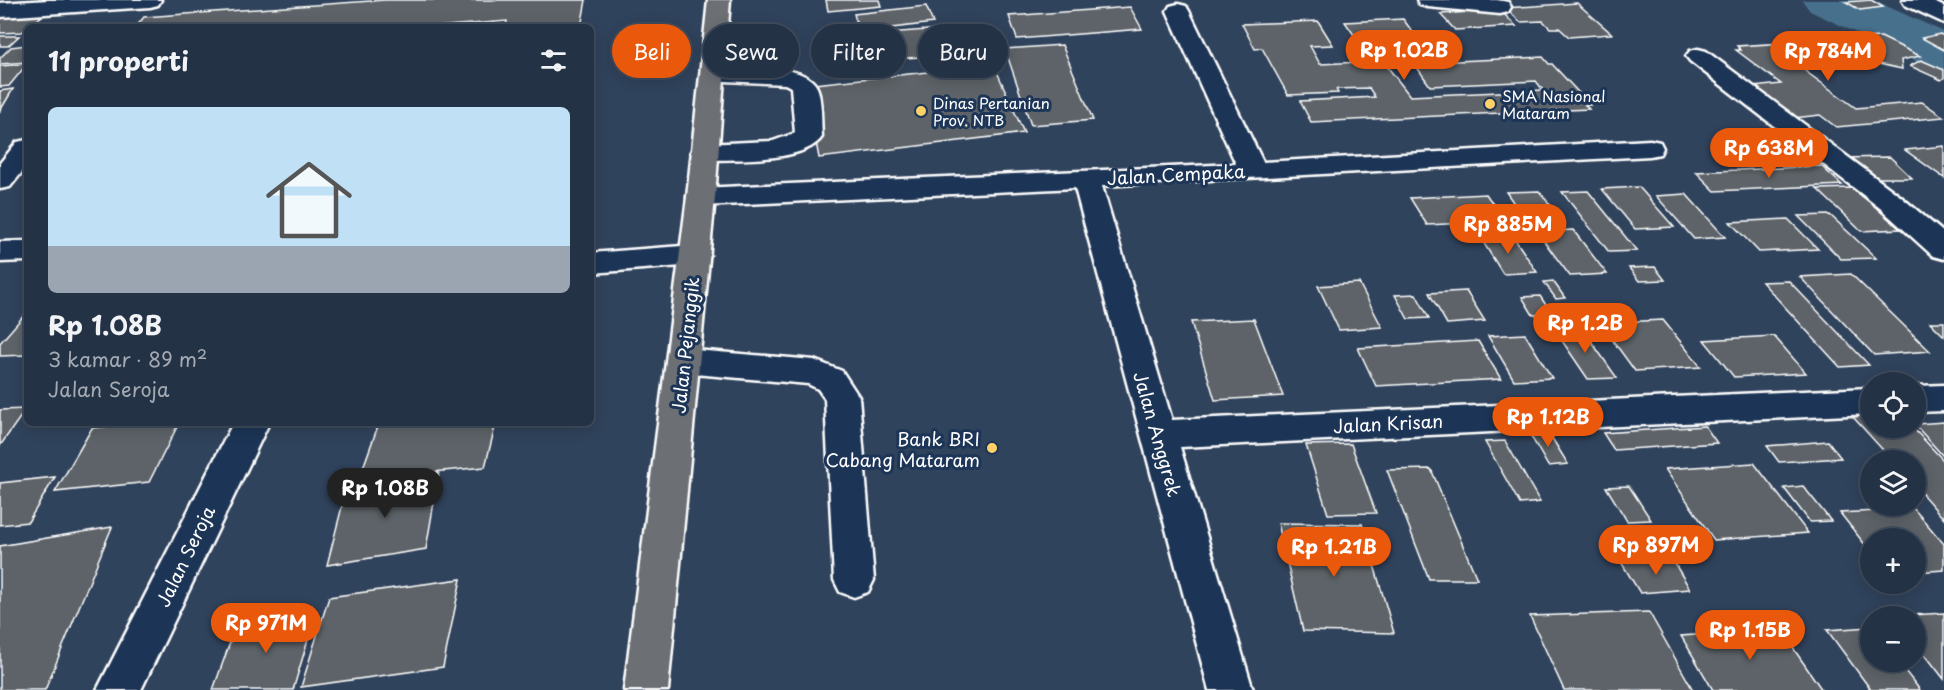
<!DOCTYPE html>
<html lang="id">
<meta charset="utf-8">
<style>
body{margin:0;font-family:"Playpen Sans",sans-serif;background:#303e50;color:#f1f3f6;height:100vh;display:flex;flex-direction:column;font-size:22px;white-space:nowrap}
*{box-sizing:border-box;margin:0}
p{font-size:20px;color:#a3aab3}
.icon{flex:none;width:33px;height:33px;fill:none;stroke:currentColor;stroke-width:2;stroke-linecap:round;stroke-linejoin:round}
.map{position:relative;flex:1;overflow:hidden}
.sheet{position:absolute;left:24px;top:24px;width:570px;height:402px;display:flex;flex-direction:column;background:#243245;border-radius:9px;box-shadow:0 3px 15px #0003,0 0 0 2px #414d5e}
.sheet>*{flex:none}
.hud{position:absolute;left:612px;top:24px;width:570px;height:54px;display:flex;gap:12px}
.controls{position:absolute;left:1860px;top:372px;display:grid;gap:12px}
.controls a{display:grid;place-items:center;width:66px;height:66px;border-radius:50%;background:#243245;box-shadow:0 3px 15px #0003,0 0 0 2px #414d5e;font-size:30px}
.price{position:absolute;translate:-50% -51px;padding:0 14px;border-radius:21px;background:#ea580c;color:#fff;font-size:20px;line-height:39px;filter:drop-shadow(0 2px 3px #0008)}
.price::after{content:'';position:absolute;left:50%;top:36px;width:18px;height:14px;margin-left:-9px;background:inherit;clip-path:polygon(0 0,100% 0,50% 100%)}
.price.on{background:#222;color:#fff}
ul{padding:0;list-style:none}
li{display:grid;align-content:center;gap:12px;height:318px;padding:0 24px}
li+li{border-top:2px solid #414d5e}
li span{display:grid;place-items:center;height:186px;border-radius:9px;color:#555}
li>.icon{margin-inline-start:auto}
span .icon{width:108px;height:108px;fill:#fffc;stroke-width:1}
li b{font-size:26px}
h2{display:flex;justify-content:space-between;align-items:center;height:72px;padding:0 24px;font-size:26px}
.chip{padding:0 21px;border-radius:27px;background:#243245;box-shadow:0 3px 15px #0003,0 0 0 2px #414d5e;font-size:21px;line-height:54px}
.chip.on{background:#ea580c;color:#fff}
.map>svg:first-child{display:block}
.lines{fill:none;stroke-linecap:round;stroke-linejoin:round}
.river{fill:#46708d;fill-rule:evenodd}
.building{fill:#5d6368;stroke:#fff;stroke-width:1.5}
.minor-casing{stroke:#fff;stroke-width:5}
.major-casing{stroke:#fff;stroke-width:5}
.minor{fill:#1d3557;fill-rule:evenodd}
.major{fill:#6c6f75;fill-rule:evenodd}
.poi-dot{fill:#ffd166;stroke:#1d3557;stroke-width:2}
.labels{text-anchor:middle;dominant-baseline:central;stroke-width:6;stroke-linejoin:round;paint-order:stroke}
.far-poi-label{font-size:15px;fill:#fff;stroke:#1d3557;text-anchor:start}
.street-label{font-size:18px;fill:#fff;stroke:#1d3557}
.poi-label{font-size:18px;fill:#fff;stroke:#1d3557;text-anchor:end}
</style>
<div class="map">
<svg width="1944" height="690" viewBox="0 0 1944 690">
<rect width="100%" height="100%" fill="#30435c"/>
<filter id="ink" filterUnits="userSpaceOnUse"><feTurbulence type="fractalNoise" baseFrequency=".0167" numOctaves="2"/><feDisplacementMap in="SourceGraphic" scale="12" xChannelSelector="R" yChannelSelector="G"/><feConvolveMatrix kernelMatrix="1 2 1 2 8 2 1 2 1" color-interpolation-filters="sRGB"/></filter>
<g filter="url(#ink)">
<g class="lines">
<path class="river" d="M1802,0H1873L1944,32V70L1924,65L1810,11Z"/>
</g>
<g class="building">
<path d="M385,0H586L581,27H506L507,21L434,27H136L144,17Z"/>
<path d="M826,0H879L881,6L828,11Z"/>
<path d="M1871,0L1883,7L1860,10L1846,2Z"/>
<path d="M1577,3L1612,34L1569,37L1559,28H1550L1543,21L1520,22L1506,8Z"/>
<path d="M926,6L933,23L859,32L854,14Z"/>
<path d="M1130,7L1142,29L1017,39L1009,16Z"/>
<path d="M1500,10L1516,26L1455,30L1440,14Z"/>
<path d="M42,16L22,32L0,33V17Z"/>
<path d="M1403,19L1423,46L1364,49L1345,22Z"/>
<path d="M1318,21L1333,45L1310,46L1320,64L1383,61L1410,96L1543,90L1536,81L1430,86L1414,63L1543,57L1549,64H1552L1590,105H1585L1589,109L1311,122L1300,101L1375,97L1369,88L1336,89L1338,93L1288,95L1262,48L1255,49L1242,24Z"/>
<path d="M941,29L948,55L836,63L833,37Z"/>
<path d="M1940,34L1944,36V50L1922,38Z"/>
<path d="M0,36H19L8,46H0Z"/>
<path d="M1881,37L1920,56L1901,60L1902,69L1841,56V52L1783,55L1856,108L1922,102L1944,117L1836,127L1820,115L1785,119L1744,88L1781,84L1736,50H1741L1737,46Z"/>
<path d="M27,45V62L0,64V58L11,47Z"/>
<path d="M1062,45L1093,120L1031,125L1005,49Z"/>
<path d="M1921,60L1944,70V78L1941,80L1910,66Z"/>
<path d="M27,64L9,86L0,87V66Z"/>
<path d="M994,65L1024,133L819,158L805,85Z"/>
<path d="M13,89L0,111V91Z"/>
<path d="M1776,140L1795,158L1734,161L1716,143Z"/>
<path d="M1944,146V178L1905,150Z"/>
<path d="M1890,157L1912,178H1863L1842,158Z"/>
<path d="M1821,166L1842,185L1715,191L1696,172Z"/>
<path d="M1639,187L1674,227L1635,229L1602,189Z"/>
<path d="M1854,188L1900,229L1861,231L1817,189Z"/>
<path d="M1539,191L1562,220L1527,222L1506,192Z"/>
<path d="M1588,191L1637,251L1609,252L1562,192Z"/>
<path d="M1486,194L1505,221L1427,225L1410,198Z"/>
<path d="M1686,194L1725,237L1694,239L1656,196Z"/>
<path d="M1830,215L1876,258L1841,259L1798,216Z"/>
<path d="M1788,219L1818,249L1759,252L1730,222Z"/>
<path d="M1573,230L1607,274L1570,276L1537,232Z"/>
<path d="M1512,235L1537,272L1503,274L1480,237Z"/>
<path d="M1655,267L1665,280L1639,281L1629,268Z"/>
<path d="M1851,274L1930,351L1874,355L1800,277Z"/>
<path d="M1553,281L1565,298L1556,299L1544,282Z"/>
<path d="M1789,281L1869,365L1840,367L1762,282Z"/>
<path d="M1359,283L1382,327L1339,330L1318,286Z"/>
<path d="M1466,291L1485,321L1447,324L1429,293Z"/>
<path d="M1416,294L1429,318L1408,319L1395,295Z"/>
<path d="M1540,296L1552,314L1533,315L1522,297Z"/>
<path d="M27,312V355L0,356V343Z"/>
<path d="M1254,319L1283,396L1215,400L1191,322Z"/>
<path d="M1663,320L1701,367L1635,371L1600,323Z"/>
<path d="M1930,322H1944V336Z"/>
<path d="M1582,328L1617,378L1588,379L1554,329Z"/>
<path d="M1525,334L1552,378L1514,380L1488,336Z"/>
<path d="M1774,336L1806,373L1734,377L1704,340Z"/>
<path d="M1478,341L1501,379L1376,386L1358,348Z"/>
<path d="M26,409L0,446V410Z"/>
<path d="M1870,415V428H1913L1944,461V519L1916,487V460H1892L1853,417Z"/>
<path d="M1944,422V457L1916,426V424Z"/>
<path d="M147,423H179L149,482L55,492L92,428Z"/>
<path d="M379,423H496L485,467L359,479Z"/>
<path d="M1705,426L1717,443L1614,450L1603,433Z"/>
<path d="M1547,430L1568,464L1548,466L1528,431Z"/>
<path d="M1505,441L1540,502L1520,504L1485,442Z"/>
<path d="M1828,441L1841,458L1779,462L1767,446Z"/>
<path d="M1351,444L1376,513L1328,514L1306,445Z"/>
<path d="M1754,463L1808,533L1714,540L1665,469Z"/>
<path d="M1431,469L1477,579H1429L1387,470Z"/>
<path d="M439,473L426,549L327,565L347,487Z"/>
<path d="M55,477L28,522L0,525V483Z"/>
<path d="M1629,486L1651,520L1627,521L1606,487Z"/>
<path d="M1803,486L1831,521L1810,522L1784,488Z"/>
<path d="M1914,509L1944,544V570L1916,572V538H1870V551L1840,513Z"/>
<path d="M1278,523L1362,524L1394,633L1303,631Z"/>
<path d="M112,527L45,690H0V546Z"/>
<path d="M1672,559L1690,589L1640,593L1621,562Z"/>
<path d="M461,579L443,667L301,687L329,597Z"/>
<path d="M1649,612L1693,690H1564L1530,616Z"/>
<path d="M316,613L293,690H213L237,623Z"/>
<path d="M1944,613V679L1916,643V616H1895Z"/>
<path d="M1870,627V662H1898L1920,690H1871L1827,630Z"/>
<path d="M1780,629L1822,690H1713L1681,636Z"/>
</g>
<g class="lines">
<g class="minor-casing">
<g id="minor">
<path d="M49,0H161L158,5L150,7L0,17V3Z"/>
<path d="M1417,0H1497L1508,2L1511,7L1508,12L1500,14L1428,7L1420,5Z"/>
<path d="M1902,0H1930L1944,7V23L1905,5Z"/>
<path d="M1178,4L1186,6L1189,11L1263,162L1650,140L1660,142L1663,148L1660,154L1650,156L1102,186L1172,420L1870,388V414L1180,447L1253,690H1209L1075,188L701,206L691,203L687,197L691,191L701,188L1236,164L1167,11L1170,6Z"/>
<path d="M1698,49L1706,51L1900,196L1944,233V259L1933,256L1880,208L1690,61L1686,56L1690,51Z"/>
<path d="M713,68C738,68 809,61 818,90C822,104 821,122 822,137C804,163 734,159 705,160L695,158L691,152L695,146L705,144L773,141L795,133L791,87L785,84L704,80L701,75L704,70Z"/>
<path d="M27,140V166L10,187L0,189V163L17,142Z"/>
<path d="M27,241V261L0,262V242Z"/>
<path d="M695,245L706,248L710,255L706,262L695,265L591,273V253Z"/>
<path d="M683,349L814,360L842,371L859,397L874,580L868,592L854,597L840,592L834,580L825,399L818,389L808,384L683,373L671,370L666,361L671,352Z"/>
<path d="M1944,385V411L1916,412V386Z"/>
<path d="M233,423H269L141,690H97Z"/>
</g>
</g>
<g class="major-casing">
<path id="major" d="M708,0H730L715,197L668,690H624L687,197Z"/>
</g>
<use href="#minor" class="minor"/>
<use href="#major" class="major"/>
</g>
</g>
<g class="poi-dot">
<circle cx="1490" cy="104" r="6"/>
<circle cx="921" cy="111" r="6"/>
<circle cx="992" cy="448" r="6"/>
</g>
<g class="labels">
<g class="far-poi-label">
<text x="1502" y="95">SMA Nasional<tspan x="1502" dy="17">Mataram</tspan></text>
<text x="933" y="102">Dinas Pertanian<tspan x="933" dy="17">Prov. NTB</tspan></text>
</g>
<g class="street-label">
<text transform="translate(1176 174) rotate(-3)">Jalan Cempaka</text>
<text transform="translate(685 345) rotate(-84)">Jalan Pejanggik</text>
<text transform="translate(1388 423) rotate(-3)">Jalan Krisan</text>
<text transform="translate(1158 434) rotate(74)">Jalan Anggrek</text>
<text transform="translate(185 556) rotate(-64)">Jalan Seroja</text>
</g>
<g class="poi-label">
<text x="980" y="438">Bank BRI<tspan x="980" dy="21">Cabang Mataram</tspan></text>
</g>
</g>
</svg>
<div class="controls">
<a><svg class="icon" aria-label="locate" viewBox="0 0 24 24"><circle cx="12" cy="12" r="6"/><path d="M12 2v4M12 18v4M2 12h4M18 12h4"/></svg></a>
<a><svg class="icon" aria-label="layers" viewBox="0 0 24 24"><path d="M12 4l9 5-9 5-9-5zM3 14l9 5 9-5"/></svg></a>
<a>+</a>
<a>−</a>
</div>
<b class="price" style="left:1404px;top:81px">Rp 1.02B</b>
<b class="price" style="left:1828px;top:82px">Rp 784M</b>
<b class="price" style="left:1769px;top:179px">Rp 638M</b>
<b class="price" style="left:1508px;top:255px">Rp 885M</b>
<b class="price" style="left:1585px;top:354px">Rp 1.2B</b>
<b class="price" style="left:1548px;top:448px">Rp 1.12B</b>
<b class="price on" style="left:385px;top:519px">Rp 1.08B</b>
<b class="price" style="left:1656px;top:576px">Rp 897M</b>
<b class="price" style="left:1334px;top:578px">Rp 1.21B</b>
<b class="price" style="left:266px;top:654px">Rp 971M</b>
<b class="price" style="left:1750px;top:661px">Rp 1.15B</b>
<div class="hud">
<a class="chip on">Beli</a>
<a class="chip">Sewa</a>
<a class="chip">Filter</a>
<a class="chip">Baru</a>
</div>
<section class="sheet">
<h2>11 properti<svg class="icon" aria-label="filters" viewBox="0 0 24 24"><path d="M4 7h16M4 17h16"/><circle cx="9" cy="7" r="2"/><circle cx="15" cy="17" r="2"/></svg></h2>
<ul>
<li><span style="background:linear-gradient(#bfe0f5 75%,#9aa5b1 0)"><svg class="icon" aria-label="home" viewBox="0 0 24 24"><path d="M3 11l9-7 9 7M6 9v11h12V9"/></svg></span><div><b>Rp 1.08B</b><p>3 kamar · 89 m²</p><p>Jalan Seroja</p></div></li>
</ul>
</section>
</div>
